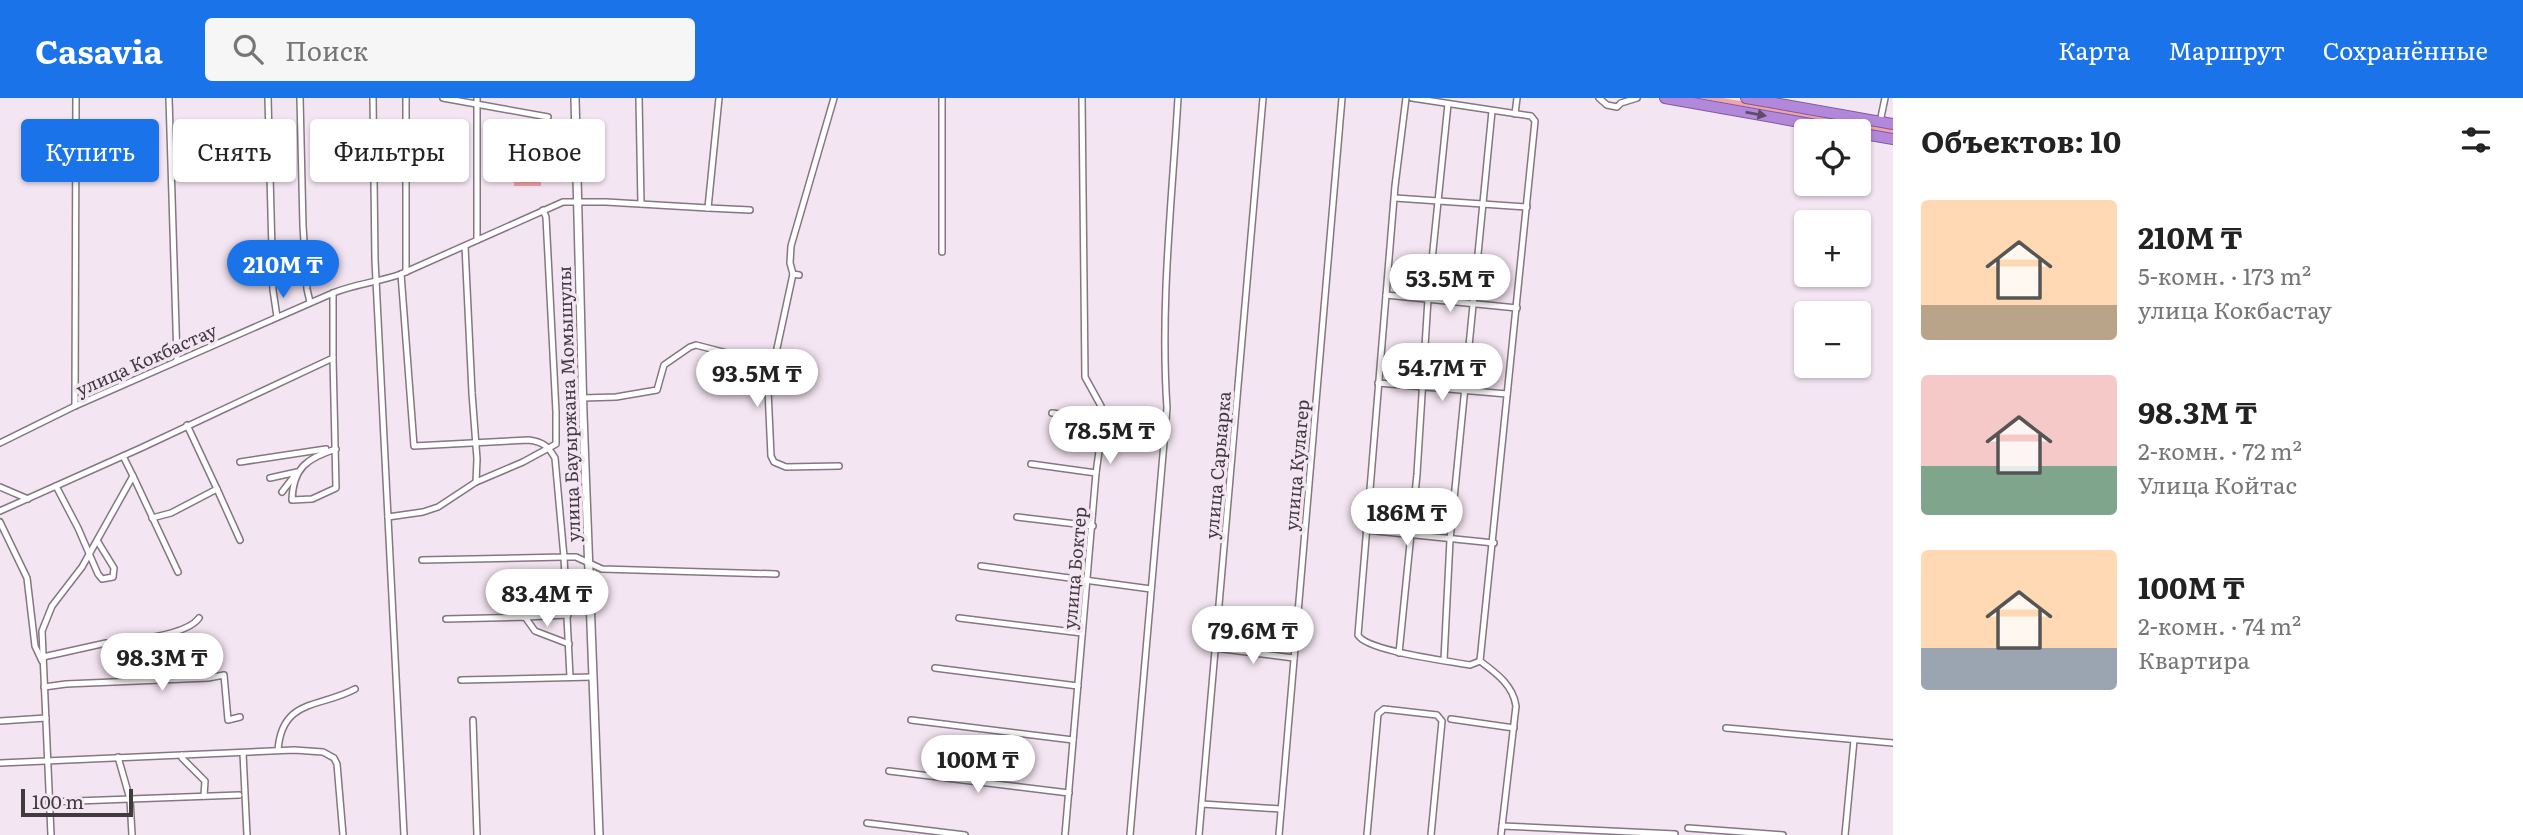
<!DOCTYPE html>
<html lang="ru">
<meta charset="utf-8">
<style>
body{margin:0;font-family:Literata,serif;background:#f6f6f6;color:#222;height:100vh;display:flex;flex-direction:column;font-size:26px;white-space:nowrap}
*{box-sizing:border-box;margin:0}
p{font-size:23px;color:#767676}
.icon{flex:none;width:38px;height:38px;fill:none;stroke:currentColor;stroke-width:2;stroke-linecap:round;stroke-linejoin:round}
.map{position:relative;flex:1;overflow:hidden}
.sheet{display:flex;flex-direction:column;background:#fff;width:630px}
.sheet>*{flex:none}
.banner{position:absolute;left:21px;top:21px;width:665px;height:63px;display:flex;gap:14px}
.tools{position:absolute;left:1794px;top:21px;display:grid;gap:14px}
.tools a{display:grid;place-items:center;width:77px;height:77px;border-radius:7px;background:#fff;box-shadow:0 2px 5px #0004;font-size:35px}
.scale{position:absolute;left:21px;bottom:18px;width:112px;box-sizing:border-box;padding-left:7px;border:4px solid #413b40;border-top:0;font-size:19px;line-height:24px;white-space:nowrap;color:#413b40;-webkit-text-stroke:5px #f4e5f2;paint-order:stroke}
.price{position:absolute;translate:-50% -60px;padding:0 16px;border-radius:24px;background:#fff;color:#222;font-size:23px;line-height:46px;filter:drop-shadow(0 2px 4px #0008)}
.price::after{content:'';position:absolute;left:50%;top:42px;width:21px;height:16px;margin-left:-10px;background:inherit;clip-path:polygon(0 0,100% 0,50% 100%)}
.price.active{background:#1a73e8;color:#fff}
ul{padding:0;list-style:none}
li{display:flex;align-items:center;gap:21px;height:175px;padding:0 28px}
li span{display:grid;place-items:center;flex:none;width:196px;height:140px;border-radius:7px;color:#555}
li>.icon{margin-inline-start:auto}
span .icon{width:84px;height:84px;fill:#fffc;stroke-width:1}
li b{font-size:30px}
h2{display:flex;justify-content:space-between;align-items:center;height:84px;padding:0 28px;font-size:30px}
.tag{padding:0 24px;border-radius:7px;background:#fff;box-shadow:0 2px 5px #0004;font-size:24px;line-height:63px}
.tag.active{background:#1a73e8;color:#fff}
header{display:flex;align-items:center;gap:42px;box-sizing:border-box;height:98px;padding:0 35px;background:#1a73e8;color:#fff}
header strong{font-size:33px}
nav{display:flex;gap:38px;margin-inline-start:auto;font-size:24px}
.search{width:490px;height:63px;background:#f6f6f6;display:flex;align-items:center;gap:18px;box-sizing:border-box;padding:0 24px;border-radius:7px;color:#767676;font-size:26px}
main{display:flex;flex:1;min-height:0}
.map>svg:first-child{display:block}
.green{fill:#f4a3a7}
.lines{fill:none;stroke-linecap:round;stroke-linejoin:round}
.minor-casing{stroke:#847782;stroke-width:8}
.tertiary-casing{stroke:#847782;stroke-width:10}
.trunk-casing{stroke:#7e5a9e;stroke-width:12}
.minor{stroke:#fff;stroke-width:5}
.tertiary{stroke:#fff;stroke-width:7}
.trunk{stroke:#b288da;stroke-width:10}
.oneway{fill:#5d4e66}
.labels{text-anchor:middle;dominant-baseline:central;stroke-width:7;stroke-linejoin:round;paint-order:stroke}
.street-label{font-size:18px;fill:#413b40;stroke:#f4e5f2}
</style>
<header>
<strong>Casavia</strong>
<div class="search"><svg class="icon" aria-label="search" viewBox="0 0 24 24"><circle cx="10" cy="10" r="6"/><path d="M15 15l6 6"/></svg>Поиск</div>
<nav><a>Карта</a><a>Маршрут</a><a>Сохранённые</a></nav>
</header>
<main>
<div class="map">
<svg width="1893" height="737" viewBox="0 0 1893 737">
<rect width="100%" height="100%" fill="#f4e5f2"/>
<g class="green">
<path d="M1700,0H1723L1893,30V36Z"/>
<rect x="514" y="38" width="27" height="50"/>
</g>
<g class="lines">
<g class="minor-casing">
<g id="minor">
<path d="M169,0L177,262"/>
<path d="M268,0L273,192L277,219"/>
<path d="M300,0L303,128L307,191L310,204"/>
<path d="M373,0L375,162L404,737"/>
<path d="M406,0V174"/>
<path d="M443,0L548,19"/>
<path d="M477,0V142"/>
<path d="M639,0L641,106"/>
<path d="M942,0V154"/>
<path d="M1406,0L1395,88L1358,537C1366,553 1449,563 1470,567L1480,563"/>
<path d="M1412,0L1531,18L1535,23L1480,563"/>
<path d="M1599,0L1607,7L1617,9L1621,5L1637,0"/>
<path d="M1515,16L1517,0"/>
<path d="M1880,24L1885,0"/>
<path d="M1395,100L1527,109"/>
<path d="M708,110L750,112"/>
<path d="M465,148L472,295L477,361L476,384"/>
<path d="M401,176L414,348L529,342C543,344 548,348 555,360L564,459L422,462"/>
<path d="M793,176L768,292L771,358L774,364L786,369L839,368"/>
<path d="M799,177L793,176L790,165L791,148L834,0"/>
<path d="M1386,197L1517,210"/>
<path d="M333,260L336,390L312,401L292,402C293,370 307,360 336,351"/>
<path d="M1378,285L1507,296"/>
<path d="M583,300L616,299L657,292L664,267L690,249L696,247L773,267"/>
<path d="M75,308L76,0"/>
<path d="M1052,315L1094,320L1103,324"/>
<path d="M187,327L217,391"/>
<path d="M0,345L75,308L333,195C355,186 379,184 401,176L563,104H606L708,110L719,0"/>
<path d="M240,364L326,351"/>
<path d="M1031,366L1096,375"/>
<path d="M133,378L178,474"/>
<path d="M270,380L297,374"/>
<path d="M56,388L78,430L98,476L102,481L113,479L114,470L98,444"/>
<path d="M0,389L28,401"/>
<path d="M282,394L295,377"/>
<path d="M0,413L141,350L333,260V195"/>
<path d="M388,419L423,414L438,409L476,384L523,364L556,346V314L546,119L543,112"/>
<path d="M1017,419L1093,428"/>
<path d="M152,420L171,415L217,391L240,442"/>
<path d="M0,424L27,480L35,548L42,563"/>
<path d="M1366,432L1494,445"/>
<path d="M981,468L1151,491"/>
<path d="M525,519L568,517"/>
<path d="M959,520L1082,535"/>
<path d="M446,521L525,519L535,533L569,546"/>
<path d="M1215,550L1294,560"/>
<path d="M1399,555L1417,376L1428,201L1448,6"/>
<path d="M43,559L106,545L113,546C135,541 186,538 199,520"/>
<path d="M1444,562L1450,442L1492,13"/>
<path d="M1480,563C1496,575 1513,587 1516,608L1501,737"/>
<path d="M935,570L1078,588"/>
<path d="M570,579L564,459H576L602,471L776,476"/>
<path d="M461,582L593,579"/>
<path d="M44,589L66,586L208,580L224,577L228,622L240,619"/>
<path d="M1451,621L1514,630"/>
<path d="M473,622L477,737"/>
<path d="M911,622L1073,642"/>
<path d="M0,623L46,620"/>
<path d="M1726,630L1893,645"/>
<path d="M278,652C282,600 320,610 355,591"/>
<path d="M243,655L247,737"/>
<path d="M182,657V660L205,683L204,698"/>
<path d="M118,659L130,701L132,737"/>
<path d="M0,665L294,652L323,654L334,660L337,666L343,737"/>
<path d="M889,673L1069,695"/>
<path d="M49,704L239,697"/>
<path d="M1202,706L1281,711"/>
<path d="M867,725L965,737"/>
<path d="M1502,728L1675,736"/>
<path d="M1688,730L1783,737"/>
<path d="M51,737L42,533L52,508L82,469L133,378L123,358"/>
<path d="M1065,737L1096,375L1103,324L1101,308L1085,279L1082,0"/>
<path d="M1130,737L1167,310C1160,207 1172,103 1178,0"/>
<path d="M1199,737L1263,0"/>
<path d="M1279,737L1342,0"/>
<path d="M1367,737L1378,616L1384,611L1437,617L1442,623L1431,737"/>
<path d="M1845,737L1854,642"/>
</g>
</g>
<g class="tertiary-casing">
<path id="tertiary" d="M575,0L583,316L599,737"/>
</g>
<g class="trunk-casing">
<g id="trunk">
<path d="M1665,0L1850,33"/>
<path d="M1746,0L1893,26"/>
<path d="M1858,35L1893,41"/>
</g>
</g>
<use href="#minor" class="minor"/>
<use href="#tertiary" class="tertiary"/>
<use href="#trunk" class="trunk"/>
</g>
<defs><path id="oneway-solid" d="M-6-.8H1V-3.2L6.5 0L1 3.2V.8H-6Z" transform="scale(1.75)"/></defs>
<use class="oneway" href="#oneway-solid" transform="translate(1756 16) rotate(10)"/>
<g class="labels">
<g class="street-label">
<text transform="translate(146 261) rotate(-24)">улица Кокбастау</text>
<text transform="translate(568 306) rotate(-92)">улица Бауыржана Момышулы</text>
<text transform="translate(1217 367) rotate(-85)">улица Сарыарка</text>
<text transform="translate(1296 367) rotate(-85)">улица Кулагер</text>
<text transform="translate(1074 470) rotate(-85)">улица Боктер</text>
</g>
</g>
</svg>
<div class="tools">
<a><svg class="icon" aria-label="locate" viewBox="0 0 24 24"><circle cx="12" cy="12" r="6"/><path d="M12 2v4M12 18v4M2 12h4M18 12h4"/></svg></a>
<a>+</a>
<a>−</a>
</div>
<div class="scale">100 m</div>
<b class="price active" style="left:283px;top:202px">210M ₸</b>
<b class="price" style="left:1450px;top:216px">53.5M ₸</b>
<b class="price" style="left:1442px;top:305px">54.7M ₸</b>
<b class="price" style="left:757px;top:311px">93.5M ₸</b>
<b class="price" style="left:1110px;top:368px">78.5M ₸</b>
<b class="price" style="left:1407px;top:450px">186M ₸</b>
<b class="price" style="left:547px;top:531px">83.4M ₸</b>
<b class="price" style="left:1253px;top:568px">79.6M ₸</b>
<b class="price" style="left:162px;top:595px">98.3M ₸</b>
<b class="price" style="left:978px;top:697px">100M ₸</b>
<div class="banner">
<a class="tag active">Купить</a>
<a class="tag">Снять</a>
<a class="tag">Фильтры</a>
<a class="tag">Новое</a>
</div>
</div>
<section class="sheet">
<h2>Объектов: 10<svg class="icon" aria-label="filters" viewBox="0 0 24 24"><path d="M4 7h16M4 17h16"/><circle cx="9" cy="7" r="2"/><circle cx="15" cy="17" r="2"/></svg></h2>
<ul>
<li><span style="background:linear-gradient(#ffd9b3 75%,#b9a48a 0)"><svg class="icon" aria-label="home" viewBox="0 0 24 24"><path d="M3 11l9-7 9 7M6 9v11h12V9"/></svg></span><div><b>210M ₸</b><p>5-комн. · 173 m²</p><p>улица Кокбастау</p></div></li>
<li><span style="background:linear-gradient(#f6c9c9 65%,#7fa58c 0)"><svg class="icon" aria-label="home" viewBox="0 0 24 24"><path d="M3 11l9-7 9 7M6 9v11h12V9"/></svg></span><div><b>98.3M ₸</b><p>2-комн. · 72 m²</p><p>Улица Койтас</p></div></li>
<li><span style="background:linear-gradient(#ffd9b3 70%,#9aa5b1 0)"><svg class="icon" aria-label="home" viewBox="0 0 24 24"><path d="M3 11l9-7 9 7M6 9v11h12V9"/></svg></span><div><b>100M ₸</b><p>2-комн. · 74 m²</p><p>Квартира</p></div></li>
</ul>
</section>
</main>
